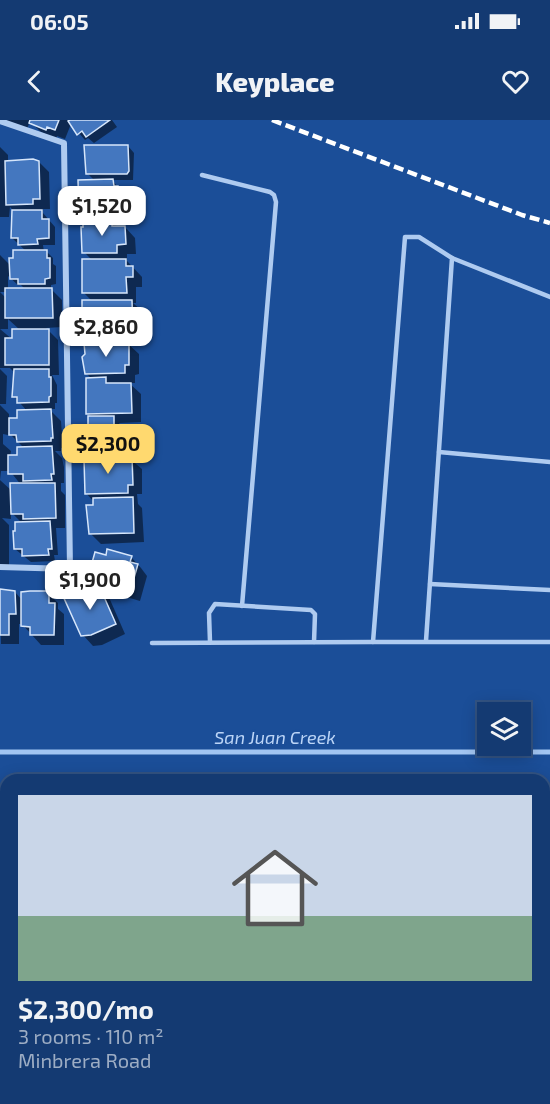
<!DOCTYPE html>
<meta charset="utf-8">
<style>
body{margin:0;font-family:"Exo 2",sans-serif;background:#21457a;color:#f1f3f6;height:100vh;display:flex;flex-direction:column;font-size:22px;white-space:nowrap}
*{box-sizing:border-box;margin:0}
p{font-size:20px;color:#9dadc4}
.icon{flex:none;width:33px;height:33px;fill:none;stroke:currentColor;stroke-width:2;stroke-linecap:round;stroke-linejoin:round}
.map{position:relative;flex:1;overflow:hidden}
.panel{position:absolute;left:0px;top:654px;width:550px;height:330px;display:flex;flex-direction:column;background:#143a72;border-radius:18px 18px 0 0;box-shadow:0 3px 15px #0003,0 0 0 2px #335484}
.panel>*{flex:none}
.fabs{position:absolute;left:477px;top:582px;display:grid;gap:12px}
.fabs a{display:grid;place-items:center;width:54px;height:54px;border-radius:0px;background:#143a72;box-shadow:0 3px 15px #0003,0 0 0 2px #335484;font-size:30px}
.price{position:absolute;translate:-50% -51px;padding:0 14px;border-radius:12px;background:#fff;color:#222;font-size:20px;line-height:39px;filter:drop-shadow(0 2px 3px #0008)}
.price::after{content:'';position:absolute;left:50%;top:36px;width:18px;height:14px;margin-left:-9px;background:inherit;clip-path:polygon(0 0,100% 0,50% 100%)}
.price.current{background:#ffd96f;color:#111}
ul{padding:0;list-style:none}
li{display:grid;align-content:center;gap:12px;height:318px;padding:0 18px}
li+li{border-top:2px solid #335484}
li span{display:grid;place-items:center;height:186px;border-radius:0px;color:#555}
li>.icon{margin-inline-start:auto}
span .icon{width:108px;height:108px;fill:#fffc;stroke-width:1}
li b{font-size:26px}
.status{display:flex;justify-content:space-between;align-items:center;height:42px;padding:0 30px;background:#143a72;direction:ltr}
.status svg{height:16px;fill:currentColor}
header{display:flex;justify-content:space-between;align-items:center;height:78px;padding:0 18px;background:#143a72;font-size:27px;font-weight:800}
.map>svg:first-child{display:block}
.green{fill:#2e68b5}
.shadow{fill:#0007;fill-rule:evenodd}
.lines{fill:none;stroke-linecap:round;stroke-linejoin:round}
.stream{stroke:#a2c5f2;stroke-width:5}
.building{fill:#4477bf;stroke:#d6e6fb;stroke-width:1.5}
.lane{stroke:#afcbf0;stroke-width:4.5}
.street{stroke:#afcbf0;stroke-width:6}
.rail{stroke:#fff;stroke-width:4.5;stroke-dasharray:10 4.5;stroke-linecap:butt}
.labels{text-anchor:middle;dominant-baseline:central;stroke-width:4.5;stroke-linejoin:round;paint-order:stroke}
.water-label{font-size:18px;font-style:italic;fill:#bcd5f7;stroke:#1b4e98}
</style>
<div class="status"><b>06:05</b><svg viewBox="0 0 49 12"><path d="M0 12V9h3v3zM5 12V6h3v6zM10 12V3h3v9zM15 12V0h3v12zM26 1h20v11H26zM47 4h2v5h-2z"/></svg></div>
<header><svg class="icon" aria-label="back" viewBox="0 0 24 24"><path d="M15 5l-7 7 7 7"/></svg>Keyplace<svg class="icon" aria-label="heart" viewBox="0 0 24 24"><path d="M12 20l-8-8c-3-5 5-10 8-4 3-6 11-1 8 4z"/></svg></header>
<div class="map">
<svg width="550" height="984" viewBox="0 0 550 984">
<rect width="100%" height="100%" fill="#1b4e98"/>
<path class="green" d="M544,744H550V889L544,887Z"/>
<g class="shadow">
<path d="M5,0H112L117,7L94,23L88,18L85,20L71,4L65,19L57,16L56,19L41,12L30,1L27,9Z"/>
<path d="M128,26L134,33L133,60H112L127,78L128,103H114L118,107H125L135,118L136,134H127V141L142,157V167H136V183H133L142,191V223H127L139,234V254L135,255V263H129L141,274V302L119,303L122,307L127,306L137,317L138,333H130V339L142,349V374H137L138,384L142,388L144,422L101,424L91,414L94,382L86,373L94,340L87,333L89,307L93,298L88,293L92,259L86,253L98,225L86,213V192L83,190L93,182L84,173L92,140L84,132L88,101L80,93L95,61L87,53Z"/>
<path d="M0,27L8,35V43L39,42L49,52L50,89H43V93L55,107V125H43L44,132H47L53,138V144L56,146V164L51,165V169L62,180V207L46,208L58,220L59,255H52L57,265V283H55V289H49L61,301L63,328H61V331H55L62,338L64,347V363H61V371L65,375V408H56L58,435H54L55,441L31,442L15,429L22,403L11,392V399L2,398L9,405V449H0V360L12,371L21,365L10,351H1L0,360V285L9,294V300H18L27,291L14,276L15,253L10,248H0V135L11,146L27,132L12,118L13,90L10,87L9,97H0ZM8,156L18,165H21L26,170H8ZM0,172H6L7,179ZM8,199L20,210L13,220L0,209H8ZM8,312L24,328L19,337H10L11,331L3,324V314L8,315Z"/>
<path d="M0,249L7,256L6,284H0Z"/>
<path d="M107,437H131L141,448L147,456L140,481L113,473L91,450Z"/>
<path d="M98,465L108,475L125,514L102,525L93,526L83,515L71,474L73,476Z"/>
<path d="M0,471L15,472L22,480L48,473L58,483V489L64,494V525H41L22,504H19V524H1Z"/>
<path d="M65,978H120L119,984H64Z"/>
<rect x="284" y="978" width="48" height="6"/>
<path d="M338,978H410L414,984H381L377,980V984H338Z"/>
<path d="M431,978H468L469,984H431Z"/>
</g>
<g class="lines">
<path class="stream" d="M0,632H550"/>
</g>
<g class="building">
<path d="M30,0H59L55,10L47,7L46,10L29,3Z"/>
<path d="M70,0H110L86,17L82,11L77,15L68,1Z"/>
<path d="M84,25H128L129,51L127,54H86Z"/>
<path d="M33,39L39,41L40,79H33V84L6,85L5,41Z"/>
<path d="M113,59L114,66H118V93L79,94L78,60Z"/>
<path d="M12,90H42V99H49V118L37,119L38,124L18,125V118H11Z"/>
<path d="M112,99V106H125L126,124L117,125V133H82L81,107H83V100Z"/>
<path d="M13,130H47V138H50V158L45,159V164H18V159H10L9,138H13Z"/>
<path d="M82,139H126V146H133V157H126L127,173H82Z"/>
<path d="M5,168H52L53,198H5Z"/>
<path d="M82,180H132L133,213H85L84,190H82Z"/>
<path d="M12,209H49V245H5V218H12Z"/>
<path d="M84,223H129V245H125V253L85,254L82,237L85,234Z"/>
<path d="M14,249H49V257H51V276L49,277V282L17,283V277H12Z"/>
<path d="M106,257V263H131L132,293L86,294V258Z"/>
<path d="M51,289L53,318H51V321L17,322L16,315H9V298H17V290Z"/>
<path d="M88,296H114V305H128V323L120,324V333L86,334L83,306H88Z"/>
<path d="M52,326L54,354H51L52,360L23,361V354H8V335H17V327Z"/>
<path d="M132,337L133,365H128V373L85,374L84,339Z"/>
<path d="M10,363H55L56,398L23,399V394H11Z"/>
<path d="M133,377L134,413L89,414L86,385H93V378Z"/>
<path d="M50,401L52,429H48L49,435L22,436V429H14L13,411H15V402Z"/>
<path d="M107,429L132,436L130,442L138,444L130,472L101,463L103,454L90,450L95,432L106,435Z"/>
<path d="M98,463L116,504L91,515L81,516L63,476L71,472L72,475Z"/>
<path d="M0,469L15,471L16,494H9V515H0Z"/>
<path d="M30,471H49V483H55L54,515H30V507L21,506V472Z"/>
<path d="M64,978H108L107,984H63Z"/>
<path d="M190,978H223L227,984H182Z"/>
<rect x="235" y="978" width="42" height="6"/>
<rect x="282" y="978" width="41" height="6"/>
<path d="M336,978H367V984H337Z"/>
<path d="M373,978H410L411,984H382V979Z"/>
<rect x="430" y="978" width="29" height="6"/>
<path d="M473,978H502L503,984H473Z"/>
</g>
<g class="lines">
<g class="lane">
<path d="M202,55L270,72L274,75L276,82L242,486"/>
<path d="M452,138L550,177"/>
<path d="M439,332L550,342"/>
<path d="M430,464L550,470"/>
<path d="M426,521L452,138L419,117H405L373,522H550"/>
<path d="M210,522L209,493L215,484L311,490L315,494L314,522"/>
<path d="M152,523L373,522"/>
</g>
<g class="street">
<path d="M0,1L64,23L70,449L0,447"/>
<path d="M0,876L6,879"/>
<path d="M531,978V984"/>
<path d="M6,984L7,978"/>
</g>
<path class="rail" d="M272,0L522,95L550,103"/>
</g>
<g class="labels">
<g class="water-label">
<text x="275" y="617">San Juan Creek</text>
</g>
</g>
</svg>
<div class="fabs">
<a><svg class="icon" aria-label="layers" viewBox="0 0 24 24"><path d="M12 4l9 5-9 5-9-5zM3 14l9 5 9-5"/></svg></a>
</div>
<b class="price" style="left:102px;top:117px">$1,520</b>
<b class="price" style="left:106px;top:238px">$2,860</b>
<b class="price current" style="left:108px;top:355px">$2,300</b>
<b class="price" style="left:90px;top:491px">$1,900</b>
<section class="panel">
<ul>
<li><span style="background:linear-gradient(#c9d6e8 65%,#7fa58c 0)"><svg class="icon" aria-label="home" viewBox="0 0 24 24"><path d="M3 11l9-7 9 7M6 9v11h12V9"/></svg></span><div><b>$2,300/mo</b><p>3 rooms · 110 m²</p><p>Minbrera Road</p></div></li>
</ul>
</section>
</div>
